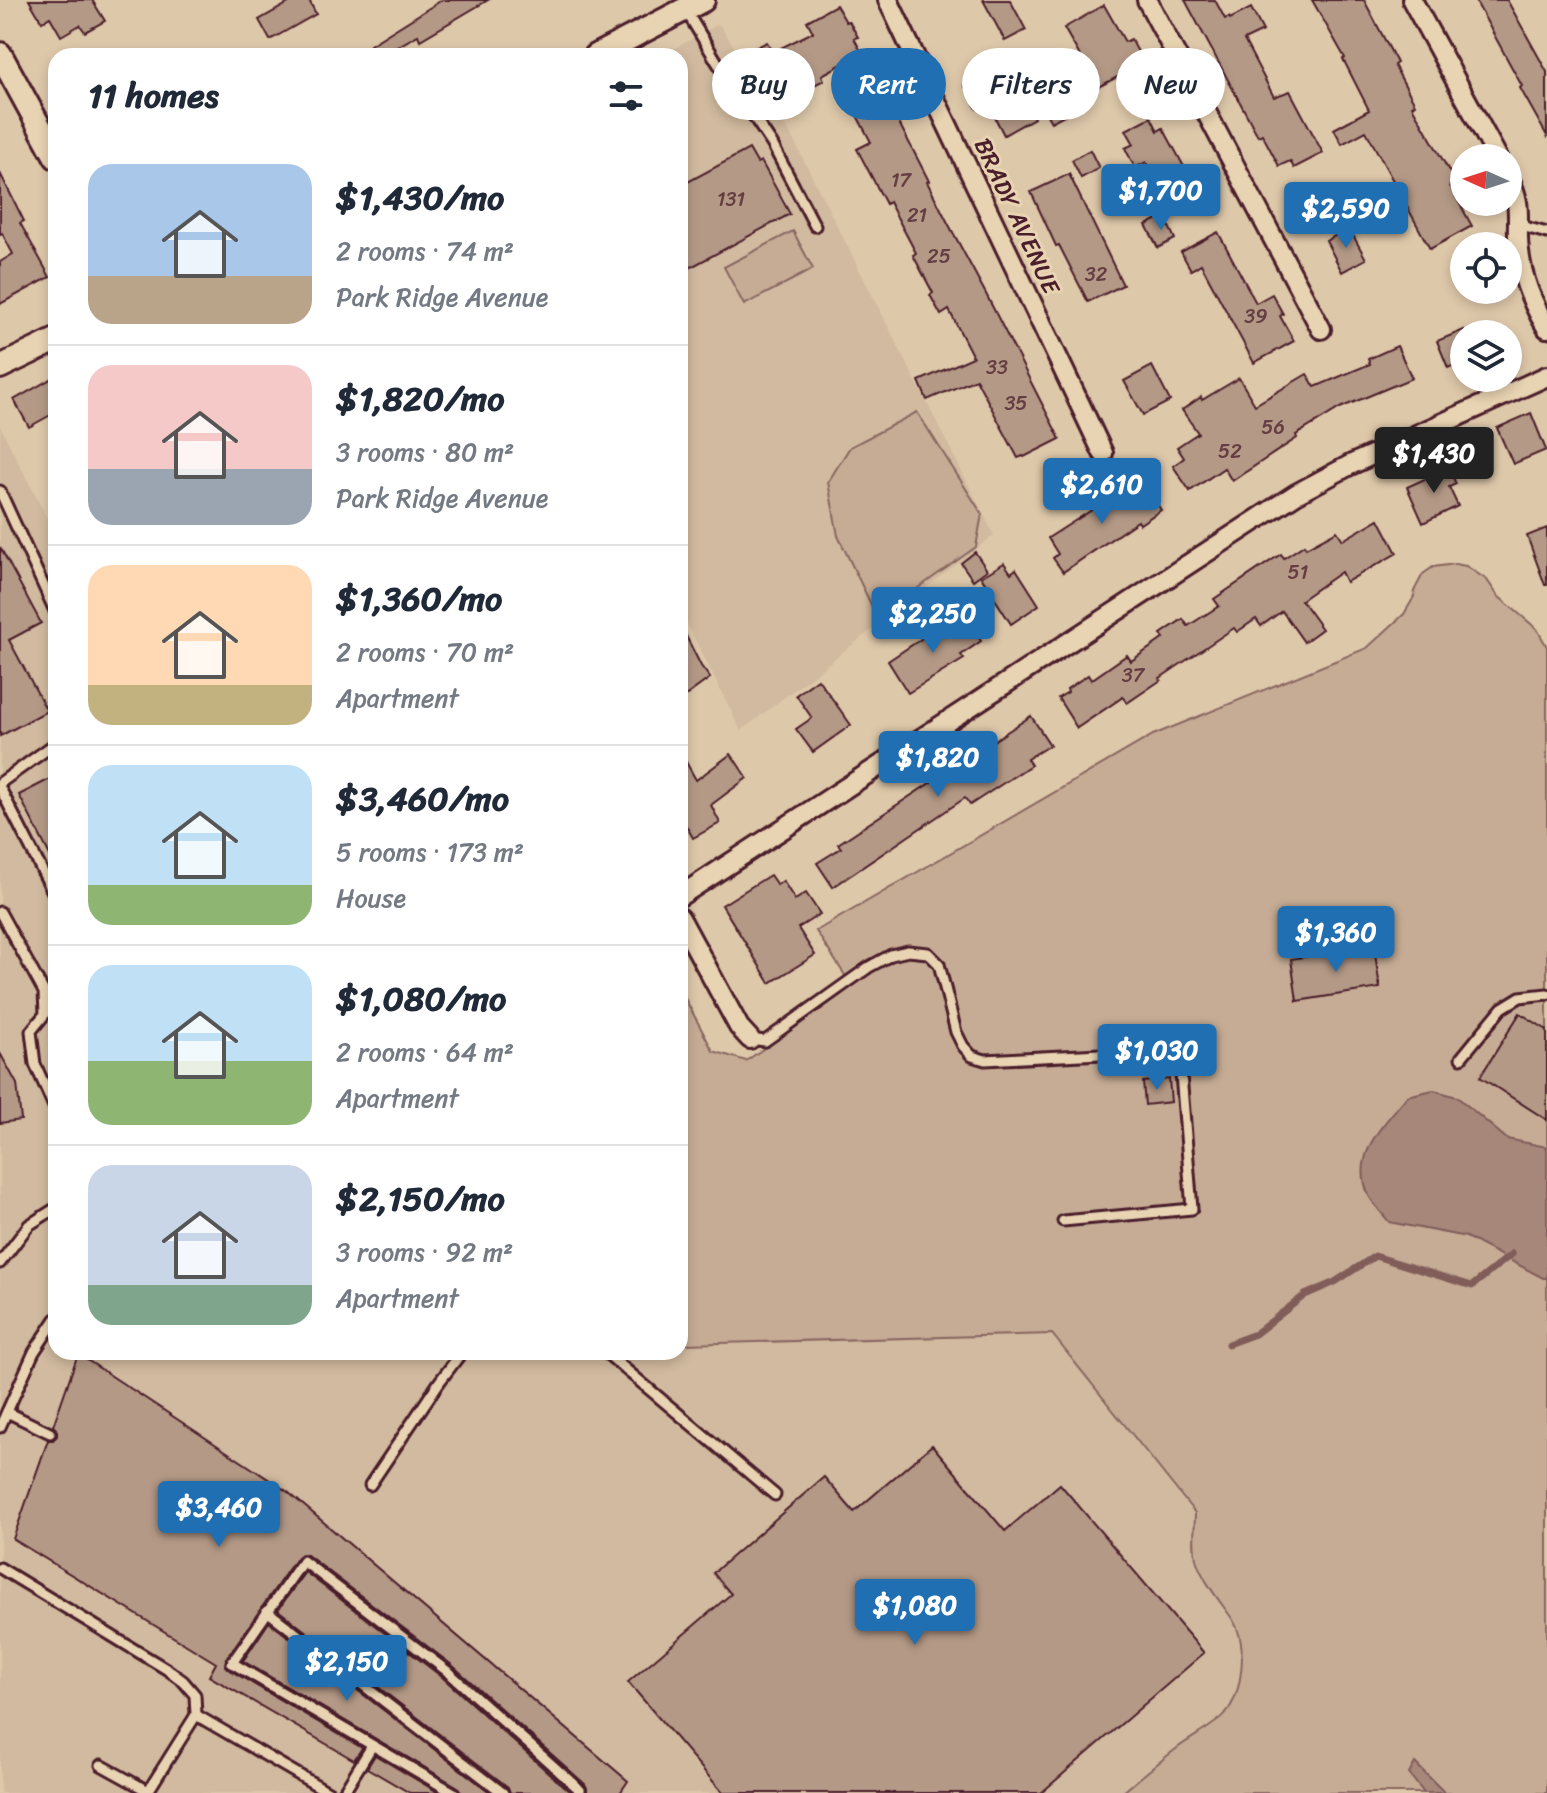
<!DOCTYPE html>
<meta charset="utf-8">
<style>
body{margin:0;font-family:Sriracha,sans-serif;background:#f2f2f3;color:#1f2937;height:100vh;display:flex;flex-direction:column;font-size:30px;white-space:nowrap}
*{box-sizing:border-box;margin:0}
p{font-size:26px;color:#747a83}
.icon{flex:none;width:44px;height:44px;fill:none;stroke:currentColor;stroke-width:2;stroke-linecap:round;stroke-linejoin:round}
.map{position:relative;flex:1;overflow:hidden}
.panel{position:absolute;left:48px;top:48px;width:640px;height:1312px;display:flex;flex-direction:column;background:#fff;border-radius:24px;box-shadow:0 4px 12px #0003}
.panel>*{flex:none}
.hud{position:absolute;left:712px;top:48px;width:714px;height:72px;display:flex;gap:16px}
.needle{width:52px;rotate:273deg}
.fabs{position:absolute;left:1450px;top:144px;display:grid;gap:16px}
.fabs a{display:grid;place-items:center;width:72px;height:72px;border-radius:50%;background:#fff;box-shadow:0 4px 12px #0003;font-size:40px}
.price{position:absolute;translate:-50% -68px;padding:0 18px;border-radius:8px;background:#1f6fb2;color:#fff;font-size:26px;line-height:52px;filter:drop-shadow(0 2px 4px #0008)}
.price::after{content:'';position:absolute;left:50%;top:48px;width:24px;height:18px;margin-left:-12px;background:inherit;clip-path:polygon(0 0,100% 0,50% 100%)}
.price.selected{background:#222;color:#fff}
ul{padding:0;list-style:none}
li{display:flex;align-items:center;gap:24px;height:200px;padding:0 40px}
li+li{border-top:2px solid #e0e1e3}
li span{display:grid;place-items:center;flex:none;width:224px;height:160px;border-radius:24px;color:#555}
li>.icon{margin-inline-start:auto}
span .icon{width:96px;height:96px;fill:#fffc;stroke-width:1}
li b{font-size:34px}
h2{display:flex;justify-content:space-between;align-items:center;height:96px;padding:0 40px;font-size:34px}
.pill{padding:0 28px;border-radius:36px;background:#fff;box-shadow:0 4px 12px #0003;font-size:28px;line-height:72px}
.pill.selected{background:#1f6fb2;color:#fff}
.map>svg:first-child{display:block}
.built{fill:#d1ba9f}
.green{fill:#c6ac95;stroke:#886660;stroke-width:2}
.water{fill:#a6877a;stroke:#815d5a;stroke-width:2}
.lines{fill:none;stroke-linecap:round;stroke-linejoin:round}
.stream{stroke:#815d5a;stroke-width:7}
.building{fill:#b49986;stroke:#4a1f2b;stroke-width:2}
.service-casing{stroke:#4a1f2b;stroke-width:15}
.minor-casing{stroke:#4a1f2b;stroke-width:24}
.tertiary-casing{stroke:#4a1f2b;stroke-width:28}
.service{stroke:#e8d3b2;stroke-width:9}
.minor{stroke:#e8d3b2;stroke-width:18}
.tertiary{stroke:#e8d3b2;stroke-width:22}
.labels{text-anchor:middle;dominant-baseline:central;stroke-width:6;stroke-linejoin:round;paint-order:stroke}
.number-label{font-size:20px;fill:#643e42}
.street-label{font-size:24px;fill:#4a1f2b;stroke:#e8d3b2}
</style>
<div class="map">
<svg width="1547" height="1793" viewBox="0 0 1547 1793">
<rect width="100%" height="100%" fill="#dec8aa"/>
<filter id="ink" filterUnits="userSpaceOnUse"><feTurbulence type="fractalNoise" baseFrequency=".0125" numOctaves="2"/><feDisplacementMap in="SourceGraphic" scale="16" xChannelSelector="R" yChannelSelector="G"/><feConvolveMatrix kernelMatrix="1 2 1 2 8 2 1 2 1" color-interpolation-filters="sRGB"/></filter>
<g filter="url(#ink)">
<g class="built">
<path d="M719,24L791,135L994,535L741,731L680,609V56H661Z"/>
<path d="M0,426L56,536V1352H680V1341L685,1344L1052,1334L1284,1625L1265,1681L1170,1793H0Z"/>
</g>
<g class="green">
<path d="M793,231L813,269L744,305L724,267Z"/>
<path d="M917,412L982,514L976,547L877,617L838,536L828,482L850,447Z"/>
<path d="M1455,564L1466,566L1487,580L1498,596L1537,629L1547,647V1793H1122C1141,1777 1160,1761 1180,1746C1191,1738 1218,1723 1225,1714C1243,1693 1248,1644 1233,1620C1220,1601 1205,1584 1197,1562C1192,1547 1195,1529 1195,1513L1052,1334L684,1344L680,1341V989L713,1051L746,1061L852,986L816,931L1153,735L1367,648L1404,614L1414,597L1415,589L1423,574L1433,567Z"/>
</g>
<g class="water">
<path d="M1433,1090L1457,1097L1507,1139L1547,1147V1278H1543L1466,1237L1389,1222C1383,1214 1374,1205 1369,1196C1350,1155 1383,1126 1407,1096Z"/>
<path d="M1415,1763L1445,1793H1424L1409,1774Z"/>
</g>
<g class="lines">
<path class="stream" d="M1228,1344L1255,1334L1305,1295L1335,1282L1375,1256L1472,1286L1512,1254"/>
</g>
<g class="building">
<path d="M29,0H92L105,21L85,32L80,25L61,36L50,17L42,22Z"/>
<path d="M294,0H309L316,14L270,40L259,20Z"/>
<path d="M442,0H488L420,40L418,35L381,56H376L370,45Z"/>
<path d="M983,0H1010L1026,30L1005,41Z"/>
<path d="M1185,0H1215L1225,19L1229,17L1230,19L1251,8L1263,31L1244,40L1274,97L1290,91L1323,153L1294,168L1290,161L1279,166L1262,134L1258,136Z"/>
<path d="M1312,0H1364L1397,63L1394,65L1415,104L1412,106L1456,183L1450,186L1472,226L1430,249L1366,131L1342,144L1334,129L1369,110L1343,59L1345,58Z"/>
<path d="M1475,0H1507L1547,72V136L1520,88L1522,86Z"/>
<path d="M836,5L846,22L849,21L858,37L854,38L862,53L822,75L824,80L779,103L751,50L767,42L773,52L813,32L807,21Z"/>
<path d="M1104,5L1125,42L1131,39L1144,63L1089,92L1076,68L1084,63L1064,28Z"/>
<path d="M1006,63L1034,118L1004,135L988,104L977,109L964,85Z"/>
<path d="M883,92L929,181L927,182L948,223L986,294L1060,439L1024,457L1023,456L1018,458L976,379L927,400L919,381L973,357L949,310L941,315L930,295L933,293L913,255L916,253L889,202L886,204L857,149L871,142L853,108Z"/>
<path d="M1060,93L1070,112L1051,122L1040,103Z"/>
<path d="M1151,117L1158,131L1163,128L1200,196L1172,212L1146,162L1135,168L1125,148L1134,144L1126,130Z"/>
<path d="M749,149L757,163L761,161L790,214L680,273V186Z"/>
<path d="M1090,150L1099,168L1081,178L1072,160Z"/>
<path d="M0,173L24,221L20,223L50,277L0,304V262L13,254L2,233L0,234Z"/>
<path d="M1069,174L1123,285L1088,302L1059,245L1056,246L1031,192Z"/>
<path d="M1164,216L1175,239L1158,248L1146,225Z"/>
<path d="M1349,228L1366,259L1342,272L1326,241Z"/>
<path d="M1218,232L1256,303L1272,294L1283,314L1280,316L1294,341L1254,363L1201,264L1191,270L1181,252Z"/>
<path d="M1464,330V361L1448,368L1437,341Z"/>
<path d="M1397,346L1412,378L1340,408L1296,435L1297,438L1232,481L1224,468L1190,491L1173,466L1184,458L1177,447L1198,433L1182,410L1201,397L1202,400L1239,378L1255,405L1307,374L1315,387L1370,364L1368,359Z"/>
<path d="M1152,366L1170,401L1143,415L1124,381Z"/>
<path d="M56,376V412L29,427L14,400Z"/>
<path d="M1531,413L1546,450L1513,464L1497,428Z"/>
<path d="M1449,468L1456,484L1449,487L1458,506L1423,523L1407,487Z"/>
<path d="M1144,484L1161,510L1140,524L1138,521L1063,572L1053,558L1058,554L1048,538L1109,499L1112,504Z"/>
<path d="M1379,519L1397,553L1346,582L1341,572L1301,600L1322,629L1304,642L1282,611L1261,626L1256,619L1237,632L1234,628L1160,678L1161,680L1127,703L1123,697L1077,728L1058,698L1068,692L1067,689L1088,675L1091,680L1127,655L1131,661L1164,638L1161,634L1183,619L1188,626L1219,606L1214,599L1281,554L1284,558L1304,545L1306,548L1337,531L1343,540Z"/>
<path d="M1547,528V585H1545L1527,536Z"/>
<path d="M0,547L41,623L9,640L47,711L0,736Z"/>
<path d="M975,552L987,570L973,580L961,563Z"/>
<path d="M1004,563L1011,573L1016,569L1039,605L1011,624L981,577Z"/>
<path d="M968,622L981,641L961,655L964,659L908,693L888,661L945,623L951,633Z"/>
<path d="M680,624L701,666L710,678L680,700Z"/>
<path d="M818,679L851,725L813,752L796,729L812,718L796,695Z"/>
<path d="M1031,716L1050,745L1027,759L1031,765L970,805L965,798L833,887L817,863L841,848L838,844Z"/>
<path d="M680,751L696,780L731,754L747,778L711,805L720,823L693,838L680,815Z"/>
<path d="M56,776V867L19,795Z"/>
<path d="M770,875L777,885L783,881L795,900L806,893L820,914L798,928L815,955L770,983L722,905Z"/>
<path d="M1374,946L1380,988L1297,1001L1291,959Z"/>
<path d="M1520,1013L1547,1030V1120L1480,1077Z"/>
<path d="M0,1053L17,1084L21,1120L0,1123Z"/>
<path d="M1169,1079L1171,1102L1145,1105L1143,1082Z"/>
<path d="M78,1354L288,1492L628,1781L620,1793H587V1788L585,1784L452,1665L307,1555L301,1554L297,1557L226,1659L225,1666L228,1669L362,1748L354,1760L209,1676L216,1663L13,1539L48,1440H53L57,1436V1430L53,1426Z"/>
<path d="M932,1445L1005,1531L1060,1484L1204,1653L1041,1793H723L628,1682L731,1594L713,1573L824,1477L854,1512Z"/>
<path d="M305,1572L442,1677L571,1793H510L508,1787L278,1610Z"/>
<path d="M269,1622L491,1793H461L458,1787L243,1661Z"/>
<path d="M375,1755L439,1793H410L367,1768Z"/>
</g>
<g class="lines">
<g class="service-casing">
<g id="service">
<path d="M685,9L717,62L772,144L815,226"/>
<path d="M1518,225L1547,233"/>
<path d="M0,491L56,613"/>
<path d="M0,783L56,743"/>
<path d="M0,788L56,898"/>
<path d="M0,912L44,992L45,1014L31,1031L35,1064L56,1111"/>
<path d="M750,1039L765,1041L869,967L891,955L908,951L928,953L939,964L956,1032L963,1046L972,1056L985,1060L1179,1050L1192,1209L1063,1221"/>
<path d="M1461,1058L1502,1008L1520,997L1547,994"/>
<path d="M0,1263L29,1225L56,1208"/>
<path d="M605,1352L775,1495"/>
<path d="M7,1412L50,1433"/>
<path d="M0,1427L34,1352L56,1319"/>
<path d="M370,1485L440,1381L462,1352"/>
<path d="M0,1568L168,1670L183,1681L195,1695L196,1715L147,1793"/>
<path d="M267,1611L503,1793"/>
<path d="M196,1715L330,1793"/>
<path d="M101,1765L148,1791"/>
<path d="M343,1793L372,1746"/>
<path d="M454,1793L232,1663L303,1561L447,1671L580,1790L578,1793"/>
</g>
</g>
<g class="minor-casing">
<g id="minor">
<path d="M888,0L1103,453"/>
<path d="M1147,0L1321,329"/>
<path d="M1412,0L1498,158"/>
<path d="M1508,177C1524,206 1515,222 1519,251C1522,279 1533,305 1547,328"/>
<path d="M680,896L1296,494L1350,465L1547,376"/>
<path d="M680,918L739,1027L750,1039"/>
</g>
</g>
<g class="tertiary-casing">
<g id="tertiary">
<path d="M0,54L56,157"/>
<path d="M595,56L703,0"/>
<path d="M0,367L56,340"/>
</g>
</g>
<use href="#service" class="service"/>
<use href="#minor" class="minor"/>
<use href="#tertiary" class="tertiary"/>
</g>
</g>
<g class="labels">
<g class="number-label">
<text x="901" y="180">17</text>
<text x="731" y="199">131</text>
<text x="917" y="215">21</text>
<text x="939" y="256">25</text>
<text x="1096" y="274">32</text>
<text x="1256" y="316">39</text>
<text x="997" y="367">33</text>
<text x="1016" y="403">35</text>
<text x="1273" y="427">56</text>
<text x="1230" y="451">52</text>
<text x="1298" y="572">51</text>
<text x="1133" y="675">37</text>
</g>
<g class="street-label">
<text transform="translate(1017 216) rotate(65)">BRADY AVENUE</text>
</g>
</g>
</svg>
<div class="fabs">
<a><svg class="needle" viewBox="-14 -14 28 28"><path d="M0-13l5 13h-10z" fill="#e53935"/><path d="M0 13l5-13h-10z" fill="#747a83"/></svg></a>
<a><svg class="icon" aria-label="locate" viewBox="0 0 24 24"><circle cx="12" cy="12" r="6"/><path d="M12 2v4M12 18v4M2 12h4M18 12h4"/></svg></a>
<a><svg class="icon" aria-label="layers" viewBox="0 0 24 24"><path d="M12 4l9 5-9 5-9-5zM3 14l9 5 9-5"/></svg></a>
</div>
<b class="price" style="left:1161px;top:232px">$1,700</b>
<b class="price" style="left:1346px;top:250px">$2,590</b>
<b class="price selected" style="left:1434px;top:495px">$1,430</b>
<b class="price" style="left:1102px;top:526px">$2,610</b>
<b class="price" style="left:933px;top:655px">$2,250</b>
<b class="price" style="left:938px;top:799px">$1,820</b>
<b class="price" style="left:1336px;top:974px">$1,360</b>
<b class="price" style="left:1157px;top:1092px">$1,030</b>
<b class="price" style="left:219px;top:1549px">$3,460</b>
<b class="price" style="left:915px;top:1647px">$1,080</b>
<b class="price" style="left:347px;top:1703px">$2,150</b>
<div class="hud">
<a class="pill">Buy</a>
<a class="pill selected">Rent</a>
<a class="pill">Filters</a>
<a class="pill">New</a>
</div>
<section class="panel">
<h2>11 homes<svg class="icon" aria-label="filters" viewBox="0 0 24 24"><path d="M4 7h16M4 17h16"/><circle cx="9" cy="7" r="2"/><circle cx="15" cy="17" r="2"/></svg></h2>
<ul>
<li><span style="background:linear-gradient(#a9c7e8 70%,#b9a48a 0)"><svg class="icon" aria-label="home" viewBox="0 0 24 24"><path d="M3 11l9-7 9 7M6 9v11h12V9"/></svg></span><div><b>$1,430/mo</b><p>2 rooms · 74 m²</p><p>Park Ridge Avenue</p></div></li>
<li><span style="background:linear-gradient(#f6c9c9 65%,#9aa5b1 0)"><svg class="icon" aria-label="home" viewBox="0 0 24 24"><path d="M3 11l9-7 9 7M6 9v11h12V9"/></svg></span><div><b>$1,820/mo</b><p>3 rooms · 80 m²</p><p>Park Ridge Avenue</p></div></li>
<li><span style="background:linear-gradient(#ffd9b3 75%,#c2b280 0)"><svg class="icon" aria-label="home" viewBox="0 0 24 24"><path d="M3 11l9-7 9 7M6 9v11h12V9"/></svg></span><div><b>$1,360/mo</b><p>2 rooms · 70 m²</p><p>Apartment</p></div></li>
<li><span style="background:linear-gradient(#bfe0f5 75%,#8fb573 0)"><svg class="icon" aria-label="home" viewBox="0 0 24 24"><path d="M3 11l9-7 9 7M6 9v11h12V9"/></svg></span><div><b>$3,460/mo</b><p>5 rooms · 173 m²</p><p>House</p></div></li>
<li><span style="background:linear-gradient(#bfe0f5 60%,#8fb573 0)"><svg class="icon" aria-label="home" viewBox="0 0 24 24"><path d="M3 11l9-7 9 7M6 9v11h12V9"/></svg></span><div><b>$1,080/mo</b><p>2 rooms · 64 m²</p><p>Apartment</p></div></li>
<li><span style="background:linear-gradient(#c9d6e8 75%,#7fa58c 0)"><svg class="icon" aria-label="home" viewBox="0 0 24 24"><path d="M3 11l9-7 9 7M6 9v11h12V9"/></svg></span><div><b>$2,150/mo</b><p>3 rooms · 92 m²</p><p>Apartment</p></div></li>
</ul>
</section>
</div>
